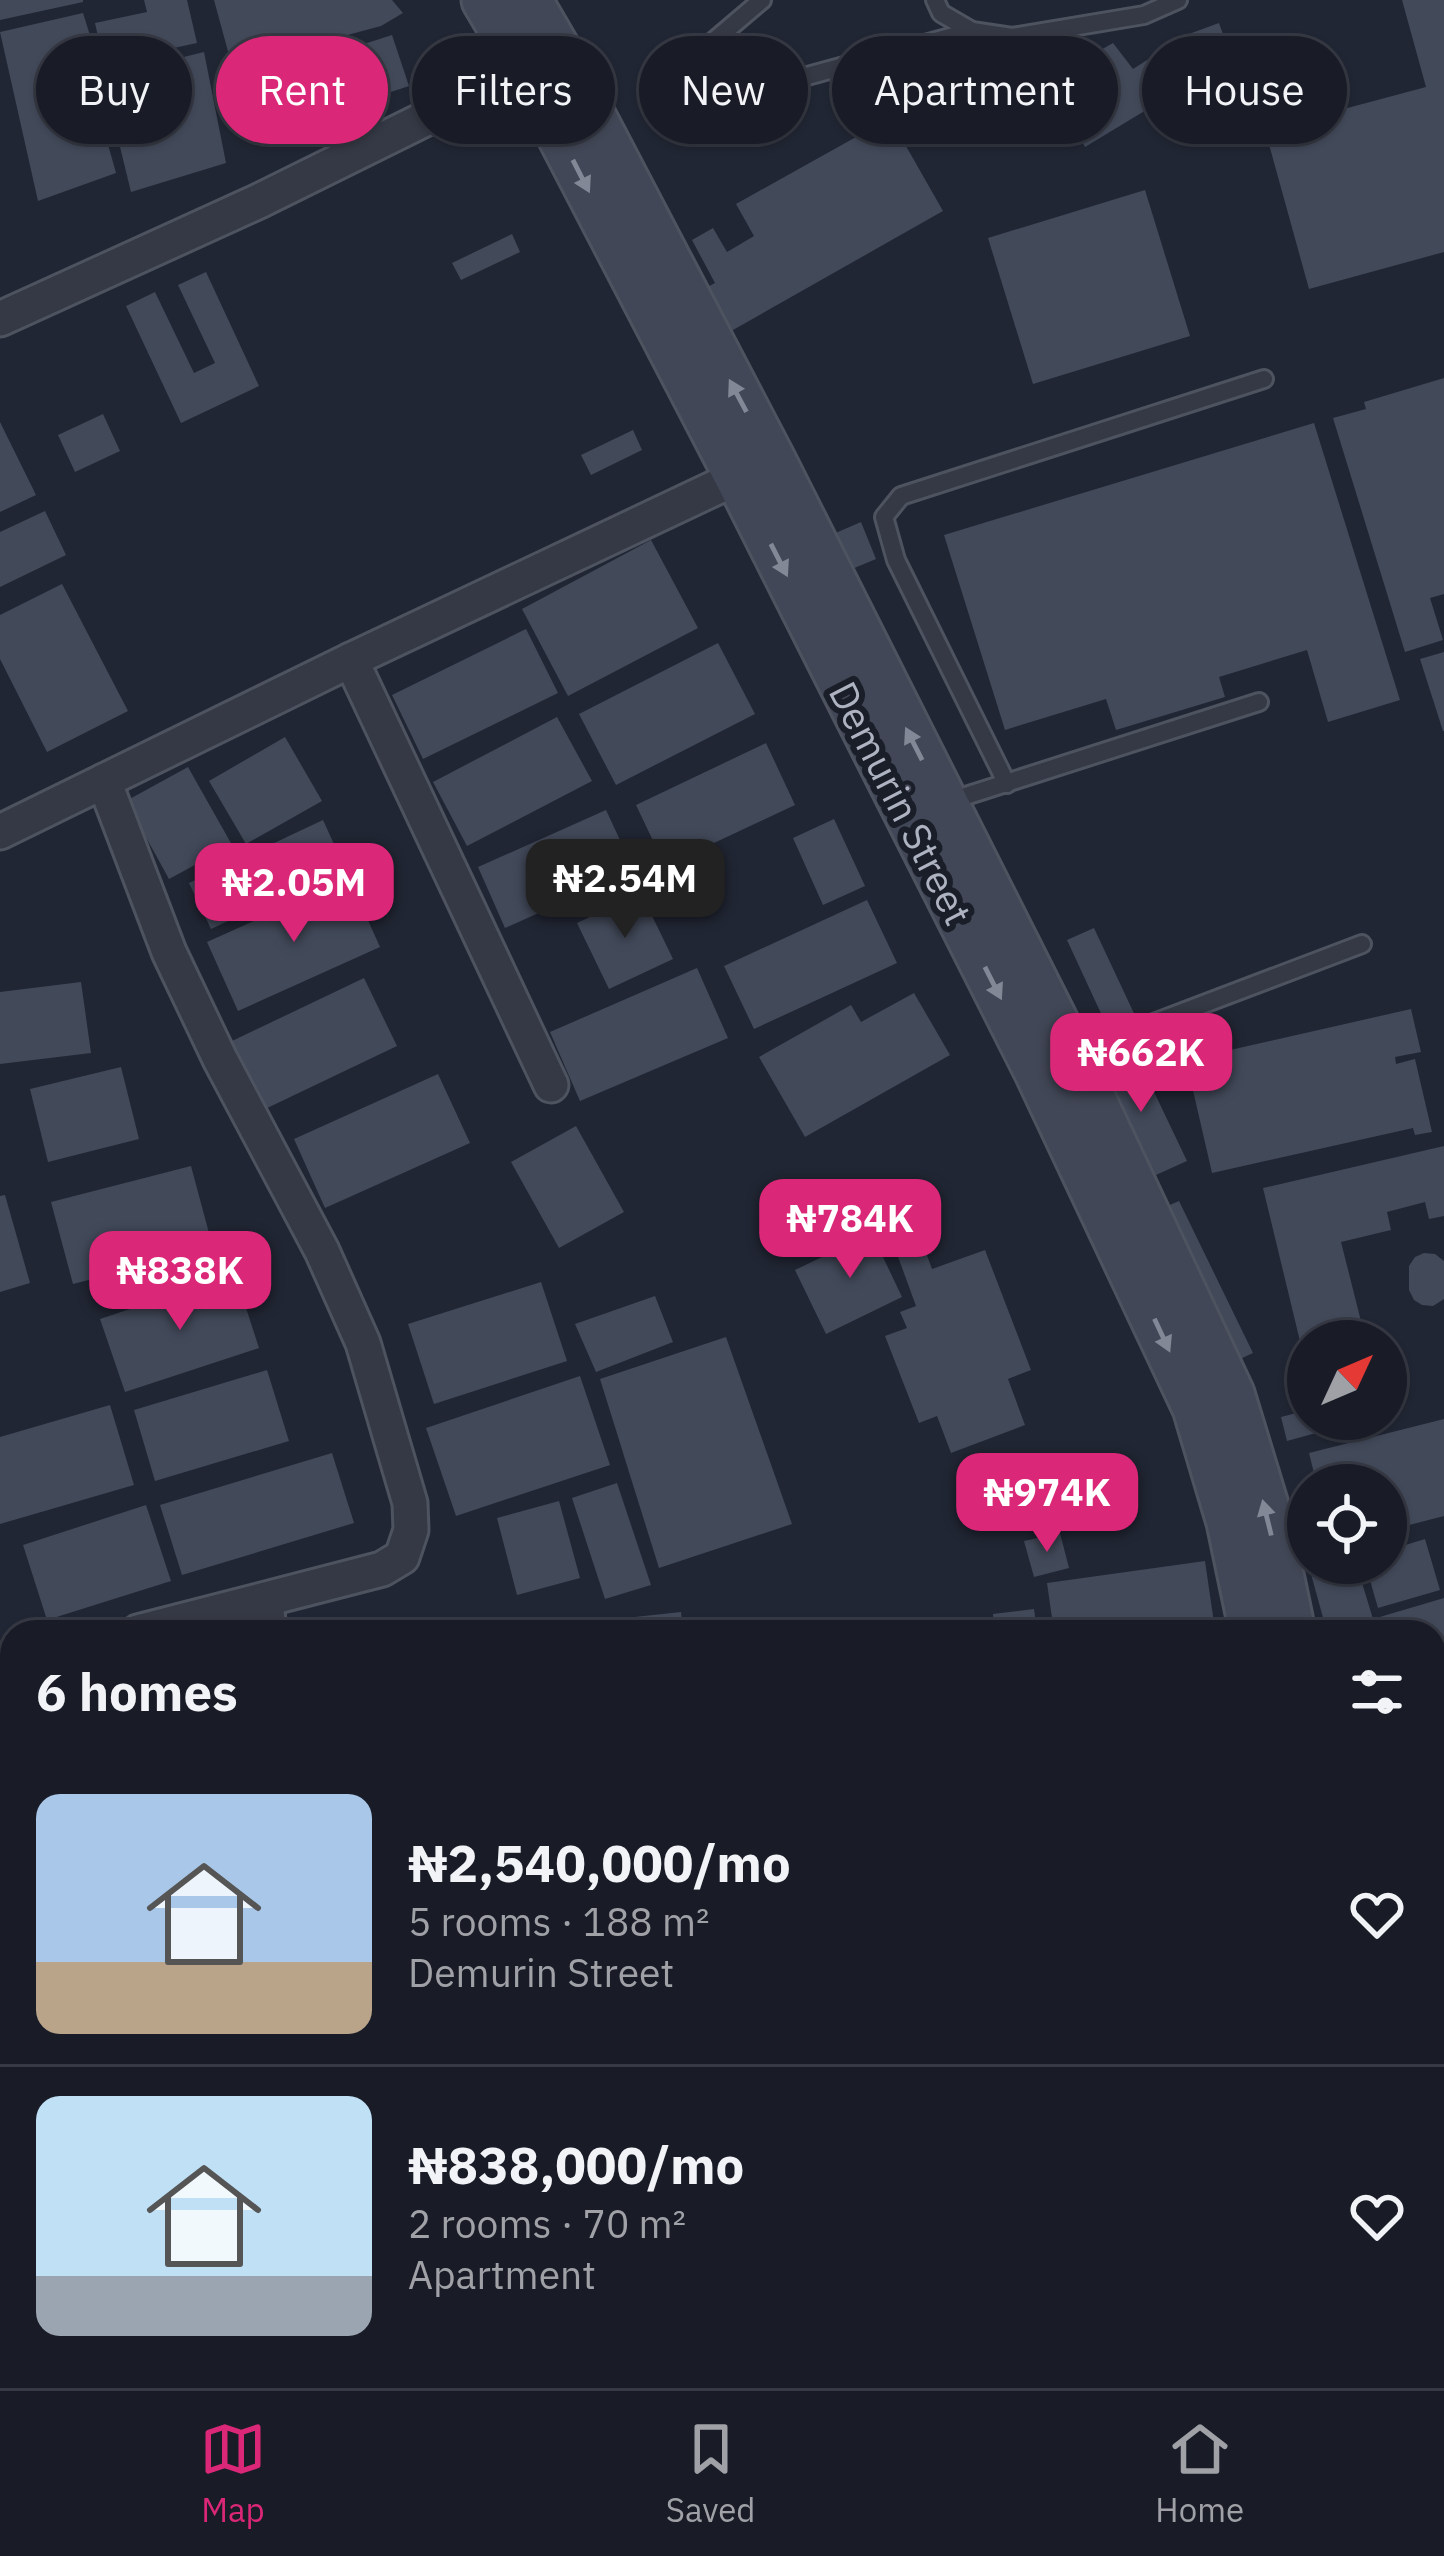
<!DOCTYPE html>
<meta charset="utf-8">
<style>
body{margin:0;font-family:"IBM Plex Sans",sans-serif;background:#262933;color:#f1f3f6;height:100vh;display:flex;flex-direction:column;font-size:45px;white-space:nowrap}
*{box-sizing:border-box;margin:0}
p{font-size:39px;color:#9fa1a7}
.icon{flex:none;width:66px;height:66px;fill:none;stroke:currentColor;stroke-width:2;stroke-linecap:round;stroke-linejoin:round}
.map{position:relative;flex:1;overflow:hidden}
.side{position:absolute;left:0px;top:1620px;width:1446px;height:768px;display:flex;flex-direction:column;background:#191c27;border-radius:36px 36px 0 0;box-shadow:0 3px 9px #0004,0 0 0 3px #373a44}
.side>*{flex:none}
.hud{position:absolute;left:36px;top:36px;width:1374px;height:108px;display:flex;gap:24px}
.needle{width:78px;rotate:46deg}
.fabs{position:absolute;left:1287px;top:1320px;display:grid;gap:24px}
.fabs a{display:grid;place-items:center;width:120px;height:120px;border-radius:50%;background:#191c27;box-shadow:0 3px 9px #0004,0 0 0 3px #373a44;font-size:60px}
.price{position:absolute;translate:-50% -102px;padding:0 27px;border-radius:24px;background:#db2777;color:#fff;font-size:39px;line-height:78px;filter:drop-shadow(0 3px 6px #0008)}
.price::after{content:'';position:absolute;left:50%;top:72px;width:36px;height:27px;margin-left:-18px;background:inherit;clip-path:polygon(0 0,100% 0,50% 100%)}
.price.selected{background:#222;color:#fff}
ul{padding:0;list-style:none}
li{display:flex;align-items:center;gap:36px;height:300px;padding:0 36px}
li+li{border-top:3px solid #373a44}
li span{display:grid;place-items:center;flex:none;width:336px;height:240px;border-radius:24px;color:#555}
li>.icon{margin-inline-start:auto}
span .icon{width:144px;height:144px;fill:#fffc;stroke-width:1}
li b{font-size:51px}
h2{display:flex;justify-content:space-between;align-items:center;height:144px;padding:0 36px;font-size:51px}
.tag{padding:0 42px;border-radius:54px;background:#191c27;box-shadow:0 3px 9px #0004,0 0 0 3px #373a44;font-size:42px;line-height:108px}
.tag.selected{background:#db2777;color:#fff}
.dock{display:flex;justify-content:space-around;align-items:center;height:168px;border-top:3px solid #373a44;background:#191c27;font-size:33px;color:#9fa1a7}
.dock a{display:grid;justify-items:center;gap:6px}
.dock .selected{color:#db2777}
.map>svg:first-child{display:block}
.building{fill:#424959}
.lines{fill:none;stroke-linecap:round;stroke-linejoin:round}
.lane-casing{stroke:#4e5360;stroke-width:22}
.street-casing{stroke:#4e5360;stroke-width:39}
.secondary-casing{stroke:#4e5360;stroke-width:51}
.lane{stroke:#343945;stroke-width:16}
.street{stroke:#343945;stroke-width:33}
.secondary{stroke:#424757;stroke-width:45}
.oneway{fill:#838897}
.labels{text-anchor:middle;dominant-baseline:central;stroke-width:12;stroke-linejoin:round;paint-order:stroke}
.street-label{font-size:39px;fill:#aeb3c2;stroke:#191e29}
</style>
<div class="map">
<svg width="1444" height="2388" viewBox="0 0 1444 2388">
<rect width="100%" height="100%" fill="#212634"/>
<g class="building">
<path d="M0,0H83V2L0,20Z"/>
<path d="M144,0H187L197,43L104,63L95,23L147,12Z"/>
<path d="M214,0H392L403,13L381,26L232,66Z"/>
<path d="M1402,0H1444V252L1309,289L1265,130L1426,87Z"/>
<path d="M83,13L103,77H89L116,173L38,201L0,32Z"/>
<path d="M1219,23L1233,62L1192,77L1178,38Z"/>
<path d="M392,35L409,86L249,139L231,87Z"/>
<path d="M1113,43L1133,69L1155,55L1171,95L1085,147L1048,80Z"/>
<path d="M204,52L226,163L131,192L103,77Z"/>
<path d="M890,118L943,211L717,339L692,295L715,283L692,240L713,228L727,252L754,236L736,204Z"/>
<path d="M1145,190L1190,336L1033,384L988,238Z"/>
<path d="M512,234L520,252L461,280L452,263Z"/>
<path d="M206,272L259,386L181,423L126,306L155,292L194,373L215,363L178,285Z"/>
<path d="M1444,378V594L1430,598L1443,640L1405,652L1333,418L1366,409L1364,402Z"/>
<path d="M103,414L120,451L75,472L58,435Z"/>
<path d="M0,422L36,495L0,512Z"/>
<path d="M1314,423L1400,700L1328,722L1307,650L1219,677L1225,697L1116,730L1106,699L1005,730L944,535Z"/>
<path d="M633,430L642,450L591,475L581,455Z"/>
<path d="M45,511L66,555L0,587V532Z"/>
<path d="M861,522L876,559L840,574L824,538Z"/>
<path d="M651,540L698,628L568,696L522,609Z"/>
<path d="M62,584L128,711L47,752L0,659V615Z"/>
<path d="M526,629L558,693L423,759L392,695Z"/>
<path d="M718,643L755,714L616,785L579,714Z"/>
<path d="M1444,652V731H1443L1420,659Z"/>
<path d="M557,717L592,781L467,846L433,782Z"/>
<path d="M285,737L322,801L246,844L209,781Z"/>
<path d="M766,743L795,805L665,866L636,805Z"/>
<path d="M188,767L232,845L169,879L126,801Z"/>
<path d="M606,810L634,870L505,928L478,867Z"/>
<path d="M834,819L865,886L823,905L793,838Z"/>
<path d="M323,820L344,866L211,929L189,883Z"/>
<path d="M349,878L380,947L238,1011L207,942Z"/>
<path d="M641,893L673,959L609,989L577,923Z"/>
<path d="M867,900L897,963L754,1029L724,966Z"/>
<path d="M1094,928L1138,1022L1111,1035L1067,940Z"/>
<path d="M697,968L728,1038L580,1101L550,1032Z"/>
<path d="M364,978L397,1046L263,1110L230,1042Z"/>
<path d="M81,982L91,1053L0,1064V992Z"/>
<path d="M914,993L950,1055L805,1137L759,1057L851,1005L861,1022Z"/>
<path d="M1411,1009L1421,1052L1395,1057L1396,1064L1415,1059L1432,1132L1415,1135L1413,1128L1212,1173L1186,1060Z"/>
<path d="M1134,1050L1187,1161L1147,1179L1095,1068Z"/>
<path d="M121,1067L139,1139L48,1162L30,1089Z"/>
<path d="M438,1074L470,1143L325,1208L294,1139Z"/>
<path d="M576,1126L624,1212L559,1248L511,1162Z"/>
<path d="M1444,1146V1216L1429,1219L1425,1202L1387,1212L1391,1230L1341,1242L1366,1341H1308L1306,1366L1263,1188Z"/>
<path d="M191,1166L213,1248L73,1284L51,1202Z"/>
<path d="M5,1195L30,1283L0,1292V1196Z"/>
<path d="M1179,1201L1253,1353L1223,1367L1149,1214Z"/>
<path d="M882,1228L894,1250L882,1255L902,1297L826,1334L795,1270Z"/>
<path d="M919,1234L932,1269L985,1250L1031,1370L1008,1379L1025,1425L951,1453L937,1416L919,1423L885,1336L907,1328L900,1312L916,1306L893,1243Z"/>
<path d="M1424,1253L1435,1254L1444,1261V1299L1433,1306L1422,1305L1414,1300L1409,1290V1266L1415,1257Z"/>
<path d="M235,1274L259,1348L125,1392L100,1319Z"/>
<path d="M541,1282L567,1361L434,1404L408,1324Z"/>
<path d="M655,1296L673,1342L596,1372L575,1324Z"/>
<path d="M726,1337L792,1524L659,1568L600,1379Z"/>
<path d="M267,1370L289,1441L155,1481L134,1410Z"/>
<path d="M580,1376L610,1465L456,1516L426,1428Z"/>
<path d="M110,1405L134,1485L0,1524V1437Z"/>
<path d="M1308,1410V1419L1363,1420L1287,1441L1281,1417Z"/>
<path d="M1444,1419V1516L1386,1531V1485H1317L1309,1453Z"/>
<path d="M332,1453L354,1523L182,1575L160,1505Z"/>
<path d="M617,1483L651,1585L605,1599L572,1498Z"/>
<path d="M559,1501L580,1578L517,1595L497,1518Z"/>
<path d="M146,1505L171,1581L47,1620L23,1545Z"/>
<path d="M1060,1533L1069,1568L1034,1577L1024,1541Z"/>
<path d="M1425,1539L1440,1590L1378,1608L1365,1563H1386V1551Z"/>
<path d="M1205,1561L1214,1623L1181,1627L1182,1632H1054L1047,1583Z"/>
<path d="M1350,1563H1356L1373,1619L1444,1598V1645L1434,1648V1632H1327L1311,1574Z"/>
<path d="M1034,1609L1037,1632H995L993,1614Z"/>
<path d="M681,1612L683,1632H524V1629Z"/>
<path d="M937,1620L939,1632H882V1630Z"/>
<path d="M1444,1674V1726L1434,1728V1676Z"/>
<path d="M1444,1767V1842L1434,1844V1769Z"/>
<path d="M12,1787V1918L0,1919V1788Z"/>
<path d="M1444,1854V1910L1434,1913V1857Z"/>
<path d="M1444,1947V2016L1434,1991V1951Z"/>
<path d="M0,1979H12V2104H8Z"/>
<path d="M12,2217V2373H0V2218Z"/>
<path d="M615,2376H650L653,2388H618Z"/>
<path d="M666,2376H763V2379L668,2388Z"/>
<path d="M835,2376H848L853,2388H804Z"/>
<path d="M972,2376H1026L1032,2388H978Z"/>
<path d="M1128,2376H1187L1193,2388H1134Z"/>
<path d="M1248,2376H1350L1322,2388H1220Z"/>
</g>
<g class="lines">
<g class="lane-casing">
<g id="lane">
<path d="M762,0L689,62L672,86L682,100L705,104L972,31"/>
<path d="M935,0L941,13L972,31L1012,37L1144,15L1178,0"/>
<path d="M1007,784L896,560L884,517L901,496L1264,379"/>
<path d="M950,801L1259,702"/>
<path d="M1072,1054L1362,944"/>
</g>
</g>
<g class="street-casing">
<g id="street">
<path d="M0,319L259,201L546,59"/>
<path d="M351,660L551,1085"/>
<path d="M104,781L169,952L220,1059L322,1251L363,1343L410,1503L411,1530L402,1557L382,1569L138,1632"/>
<path d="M0,832L351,660L738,477"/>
<path d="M266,1600L269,1632"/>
<path d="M0,1666L12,1663"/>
<path d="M0,2172H12"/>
<path d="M306,2376L307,2388"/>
<path d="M941,2376L946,2388"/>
<path d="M492,2388L506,2376"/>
</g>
</g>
<g class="secondary-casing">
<g id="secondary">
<path d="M485,0L526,69L738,477L1037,1070L1196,1408L1230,1522L1253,1632"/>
<path d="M528,0L559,53L772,460L1071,1054L1231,1394L1267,1512L1292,1632"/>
<path d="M1434,2207L1444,2229"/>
<path d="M1434,2300L1444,2322"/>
</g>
</g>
<use href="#lane" class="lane"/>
<use href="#street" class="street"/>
<use href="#secondary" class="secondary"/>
</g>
<defs><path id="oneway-solid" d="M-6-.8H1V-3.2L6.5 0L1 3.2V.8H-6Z" transform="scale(3)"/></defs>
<g class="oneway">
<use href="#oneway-solid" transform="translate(581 176) rotate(63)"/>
<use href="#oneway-solid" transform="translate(738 396) rotate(-118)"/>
<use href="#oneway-solid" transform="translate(779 560) rotate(63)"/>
<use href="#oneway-solid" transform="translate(914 744) rotate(-117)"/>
<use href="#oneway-solid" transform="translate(993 983) rotate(63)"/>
<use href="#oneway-solid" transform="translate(1162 1335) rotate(65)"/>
<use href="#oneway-solid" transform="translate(1267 1518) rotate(-104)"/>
</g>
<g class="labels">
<g class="street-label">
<text transform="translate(901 803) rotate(63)">Demurin Street</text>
</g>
</g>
</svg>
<div class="fabs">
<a><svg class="needle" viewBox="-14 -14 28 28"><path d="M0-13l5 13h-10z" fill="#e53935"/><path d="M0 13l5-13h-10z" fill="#9fa1a7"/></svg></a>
<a><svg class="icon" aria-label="locate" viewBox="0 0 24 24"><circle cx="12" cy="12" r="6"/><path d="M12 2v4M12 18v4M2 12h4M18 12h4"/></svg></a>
</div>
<b class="price selected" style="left:625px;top:941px">₦2.54M</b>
<b class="price" style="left:294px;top:945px">₦2.05M</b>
<b class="price" style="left:1141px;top:1115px">₦662K</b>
<b class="price" style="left:850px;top:1281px">₦784K</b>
<b class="price" style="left:180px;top:1333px">₦838K</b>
<b class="price" style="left:1047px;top:1555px">₦974K</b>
<div class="hud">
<a class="tag">Buy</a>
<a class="tag selected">Rent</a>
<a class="tag">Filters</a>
<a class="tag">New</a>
<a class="tag">Apartment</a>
<a class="tag">House</a>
</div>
<section class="side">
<h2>6 homes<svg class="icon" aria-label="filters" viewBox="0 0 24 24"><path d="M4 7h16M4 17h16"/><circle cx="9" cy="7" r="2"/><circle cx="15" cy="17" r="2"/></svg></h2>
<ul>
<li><span style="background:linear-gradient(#a9c7e8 70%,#b9a48a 0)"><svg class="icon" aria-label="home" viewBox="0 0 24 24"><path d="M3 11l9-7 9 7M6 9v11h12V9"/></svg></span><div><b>₦2,540,000/mo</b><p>5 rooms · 188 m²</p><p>Demurin Street</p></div><svg class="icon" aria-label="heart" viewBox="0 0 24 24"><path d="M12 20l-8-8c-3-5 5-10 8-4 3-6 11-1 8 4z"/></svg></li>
<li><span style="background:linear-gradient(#bfe0f5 75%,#9aa5b1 0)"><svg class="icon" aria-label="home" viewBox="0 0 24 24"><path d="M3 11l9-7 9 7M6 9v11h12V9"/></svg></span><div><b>₦838,000/mo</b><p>2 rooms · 70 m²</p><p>Apartment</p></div><svg class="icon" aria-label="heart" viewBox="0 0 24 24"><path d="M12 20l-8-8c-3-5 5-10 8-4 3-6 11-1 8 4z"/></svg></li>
</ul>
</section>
</div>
<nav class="dock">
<a class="selected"><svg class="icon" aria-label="map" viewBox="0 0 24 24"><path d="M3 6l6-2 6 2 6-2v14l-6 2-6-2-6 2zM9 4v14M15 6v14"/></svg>Map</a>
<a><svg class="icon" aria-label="saved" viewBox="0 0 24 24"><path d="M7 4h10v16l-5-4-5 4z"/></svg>Saved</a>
<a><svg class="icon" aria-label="home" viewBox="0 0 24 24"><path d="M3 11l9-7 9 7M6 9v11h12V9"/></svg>Home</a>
</nav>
